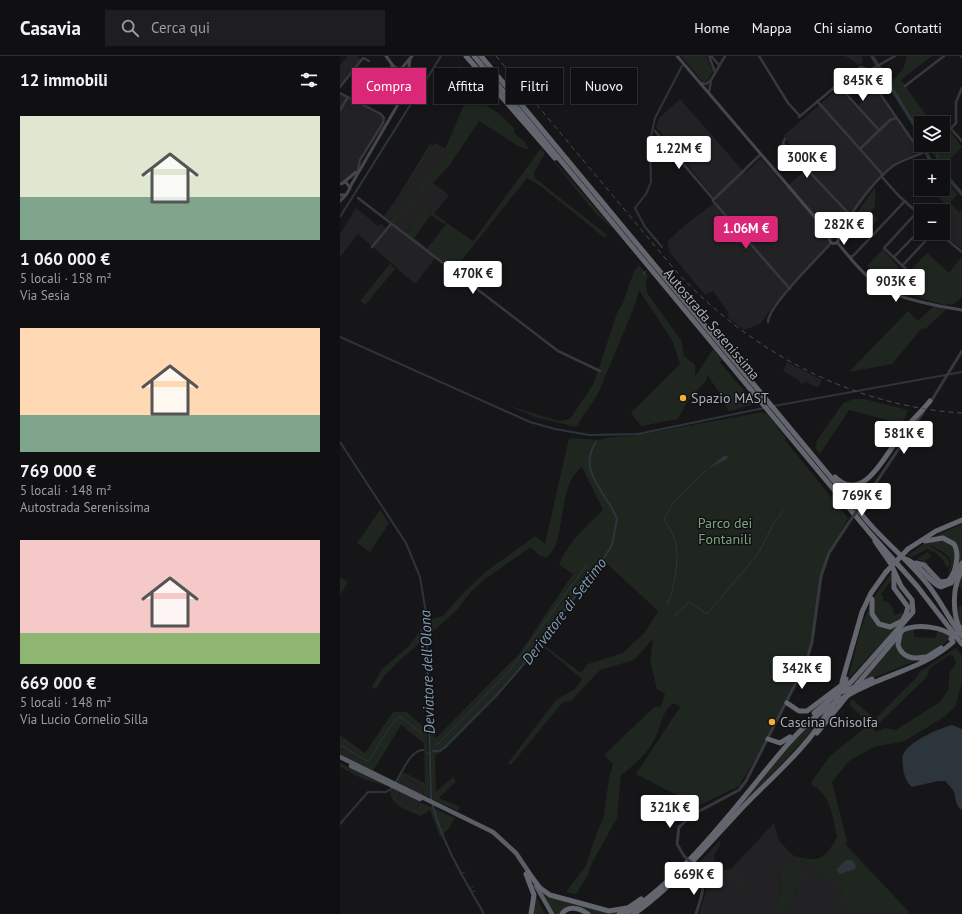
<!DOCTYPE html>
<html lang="it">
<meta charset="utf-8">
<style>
body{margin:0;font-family:"PT Sans",sans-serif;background:#1e1e20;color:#f1f3f6;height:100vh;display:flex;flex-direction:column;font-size:15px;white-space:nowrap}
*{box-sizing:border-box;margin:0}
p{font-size:13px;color:#9c9d9f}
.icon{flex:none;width:22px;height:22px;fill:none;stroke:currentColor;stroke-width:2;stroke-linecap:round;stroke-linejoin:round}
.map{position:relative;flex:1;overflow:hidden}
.side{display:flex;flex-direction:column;background:#101012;width:340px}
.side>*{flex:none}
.top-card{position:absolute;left:12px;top:12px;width:380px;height:36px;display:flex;gap:8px}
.controls{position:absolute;left:574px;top:60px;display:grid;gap:8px}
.controls a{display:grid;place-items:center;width:36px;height:36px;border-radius:0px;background:#101012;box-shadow:0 2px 6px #0003,0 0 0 1px #303032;font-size:20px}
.price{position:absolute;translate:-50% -34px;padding:0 9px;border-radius:4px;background:#fff;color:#222;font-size:13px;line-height:26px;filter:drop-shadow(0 1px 2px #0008)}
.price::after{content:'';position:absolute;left:50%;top:24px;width:12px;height:9px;margin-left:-6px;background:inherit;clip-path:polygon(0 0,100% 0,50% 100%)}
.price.active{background:#db2777;color:#fff}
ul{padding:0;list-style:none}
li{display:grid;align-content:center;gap:8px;height:212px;padding:0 20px}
li span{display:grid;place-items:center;height:124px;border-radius:0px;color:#555}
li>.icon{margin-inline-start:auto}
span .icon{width:72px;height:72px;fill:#fffc;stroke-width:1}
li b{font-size:17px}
h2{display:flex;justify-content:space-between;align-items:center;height:48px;padding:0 20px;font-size:17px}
.chip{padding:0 14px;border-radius:0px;background:#101012;box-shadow:0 2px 6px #0003,0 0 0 1px #303032;font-size:14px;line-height:36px}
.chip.active{background:#db2777;color:#fff}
header{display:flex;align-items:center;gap:24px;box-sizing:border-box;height:56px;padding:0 20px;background:#101012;border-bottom:1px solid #303032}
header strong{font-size:19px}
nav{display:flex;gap:22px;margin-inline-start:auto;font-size:14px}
.search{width:280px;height:36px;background:#1e1e20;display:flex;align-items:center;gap:10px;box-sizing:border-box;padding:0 14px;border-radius:0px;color:#9c9d9f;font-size:15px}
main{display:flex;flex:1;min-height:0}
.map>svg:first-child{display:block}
.built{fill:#222225}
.green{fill:#1e261f;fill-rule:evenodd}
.water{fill:#2c353c}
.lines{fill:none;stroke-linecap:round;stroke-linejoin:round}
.stream{stroke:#2c353c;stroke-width:1}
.canal{stroke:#2c353c;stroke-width:2}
.river{stroke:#2c353c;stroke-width:3.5}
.minor{stroke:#37383d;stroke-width:2.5}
.tertiary{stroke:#37383d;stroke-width:3}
.secondary{stroke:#45474d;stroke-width:3}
.trunk{stroke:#5b5e65;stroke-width:4.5}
.motorway{stroke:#63666e;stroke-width:5}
.rail{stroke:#4a4c52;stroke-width:1;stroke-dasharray:5 4;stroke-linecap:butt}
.tertiary-bridge{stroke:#37383d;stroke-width:3}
.motorway-bridge{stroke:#63666e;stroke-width:5}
.poi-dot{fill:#f2b134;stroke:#111113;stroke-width:1.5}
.labels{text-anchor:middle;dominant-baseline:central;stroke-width:3;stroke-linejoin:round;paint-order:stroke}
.street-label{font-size:14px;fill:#a8adb8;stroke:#111113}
.poi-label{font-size:14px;fill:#a8adb8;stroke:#111113;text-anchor:start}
.park-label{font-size:14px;fill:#7fa381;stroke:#111113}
.water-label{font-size:15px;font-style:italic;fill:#7f9bb3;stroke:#111113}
</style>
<header>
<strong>Casavia</strong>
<div class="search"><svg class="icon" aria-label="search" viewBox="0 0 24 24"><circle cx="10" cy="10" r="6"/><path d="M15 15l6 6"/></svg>Cerca qui</div>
<nav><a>Home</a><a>Mappa</a><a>Chi siamo</a><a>Contatti</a></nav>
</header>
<main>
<section class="side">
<h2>12 immobili<svg class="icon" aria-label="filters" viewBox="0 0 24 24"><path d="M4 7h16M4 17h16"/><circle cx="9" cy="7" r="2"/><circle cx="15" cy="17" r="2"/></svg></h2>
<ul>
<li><span style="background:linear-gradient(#dfe7d0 65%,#7fa58c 0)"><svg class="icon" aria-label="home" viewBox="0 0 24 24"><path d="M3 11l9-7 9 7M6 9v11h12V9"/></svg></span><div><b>1 060 000 €</b><p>5 locali · 158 m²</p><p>Via Sesia</p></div></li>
<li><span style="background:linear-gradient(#ffd9b3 70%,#7fa58c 0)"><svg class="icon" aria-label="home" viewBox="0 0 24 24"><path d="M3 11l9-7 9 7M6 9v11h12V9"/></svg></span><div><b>769 000 €</b><p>5 locali · 148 m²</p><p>Autostrada Serenissima</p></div></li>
<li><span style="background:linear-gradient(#f6c9c9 75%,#8fb573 0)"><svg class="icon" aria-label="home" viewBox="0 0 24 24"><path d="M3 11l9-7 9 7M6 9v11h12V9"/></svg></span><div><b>669 000 €</b><p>5 locali · 148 m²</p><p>Via Lucio Cornelio Silla</p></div></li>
</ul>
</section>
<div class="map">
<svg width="622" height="858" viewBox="0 0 622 858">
<rect width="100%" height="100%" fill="#161618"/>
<g class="built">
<path d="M8,0H17L21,4L0,31V10Z"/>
<path d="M505,0H522L523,6L519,9Z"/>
<path d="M499,32L516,51L529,39L526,35L534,32L579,96L556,106L538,121L489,188L445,235L420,268L404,274L388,261L389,258L373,235L365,239L330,197L327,186L345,169L377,145L316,71L319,62L340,43L405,117L421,102L446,131L469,111L443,80Z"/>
<path d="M0,37L41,58L44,65L20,104L18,114L12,121L0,128Z"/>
<path d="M95,87L110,95L50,164L44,160L55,145L57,146Z"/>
<path d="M93,127L109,139L94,158L84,151L65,177L96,201L75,228L18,178L0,201V178L16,152L38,170L41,168L46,172L49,168L52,169Z"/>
<path d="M622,153V193L602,177L603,173Z"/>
<path d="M447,306L482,324L479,330L476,331L466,326L464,328L460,327L459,324L443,315Z"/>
<path d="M65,721L84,733L82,740L61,729Z"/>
<path d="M61,735L80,744L77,753L57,743Z"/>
<path d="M434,767L439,785L454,800L453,801L470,809L504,837L500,842L509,854V858H443L453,845L455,834L464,823V817L451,803L439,818L441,837L431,858H359L368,829L367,816L360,806L380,784V789L374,800L376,815L391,813Z"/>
</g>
<g class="green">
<path d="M341,0H366L373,15L367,25L363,26Z"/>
<path d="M567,0H592L561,24L588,62L581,67V76L540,11L542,10L554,24L563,13Z"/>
<path d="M121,9L144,36L140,45L158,57L174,72V77L184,85L189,94L178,90L139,65L109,110L54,168L50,164L110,95L105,93L133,28L127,34L110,24Z"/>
<circle cx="60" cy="20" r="6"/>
<path d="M611,77L622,91L603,110L592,97L599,89H603V85L608,91L612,88L607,81Z"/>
<path d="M90,88L93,90L57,146L55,145Z"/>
<path d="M201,92L205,97L194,117L195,122L267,179L265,182L199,129L187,122L114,214L86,194L107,167L133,185Z"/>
<path d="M207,97L213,103L275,175L256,158Z"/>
<path d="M606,126L617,138L610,147L619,156L605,171L603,170V155H602L607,149L594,137L599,133H603V129Z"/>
<path d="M535,131V151L530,156L538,163L528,173L515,160Z"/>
<path d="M84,151L106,166L104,168L91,159L74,182L86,191L85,192L65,178Z"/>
<path d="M543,193L564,218L568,217L587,197L609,217L622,200V241L614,248L604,249L561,236L551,232L527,210Z"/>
<path d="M50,208L55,213L25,249L20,245Z"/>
<path d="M299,209L308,220L306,225L307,237L341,284L344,300L355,309V321L373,293L382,304L380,306L415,348L389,355L378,338L380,337L367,319V324L348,344L338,363L301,370L291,357L340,308L333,286L299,234L295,249L258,338L236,371L195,361L166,349L219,365L230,363L254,327L277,257L283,246L294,215Z"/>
<path d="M594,250L606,254L585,273L582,272L552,308L509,316L568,255L578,265Z"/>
<path d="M514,343H524L568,354L563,368L509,354L480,398L475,392L477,388L476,386L503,347Z"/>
<path d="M423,356L428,359L446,382L445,384L508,462L485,507L471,593L423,690L399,730L358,750L296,718L340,651L333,647C320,660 323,666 316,680C309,696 295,709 281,719L277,762L253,805L247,821L236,838L226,836L245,811L258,774L264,760L269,721L273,708L264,699L314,651L321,650L325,638L317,633L310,605L313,583L294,604L260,614L231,645L223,646L171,709L168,707L216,644L235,633L242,623L200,588L156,640L107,692L95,699L96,736L113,721L116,725L99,742L120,751L118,755L94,744L92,741L89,646H94L95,683L179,598L233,518L219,509C228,486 245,471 263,454L242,411C216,429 227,489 206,502L199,499L191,491L145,523L129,538L117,554L59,605L45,619L36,633L32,631L42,613L69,590L80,574L92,563L103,560L124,536L148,514L195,480L205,488L229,382L262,384L264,382L298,379ZM264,505L318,555L305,576L283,597L248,608L241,617L201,587Z"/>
<path d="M40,454L49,467L30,496L17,487Z"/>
<path d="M622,468V506L606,528L618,502L614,486L606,481L595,480Z"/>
<path d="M599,483L614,489L615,506L607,520C607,517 611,511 611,506C609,495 594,494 589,487L591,491C598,496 608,498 610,508L607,512L604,507L605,506L594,495L592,496L588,493L571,501L567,500L583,488Z"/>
<path d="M587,496L592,501L585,504L589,509L588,510L583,505L577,503Z"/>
<path d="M552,516V526L549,527L541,538L544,542L542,544L544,546L546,544L553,552L554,559L563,556L561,563L550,569L542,568L533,557L535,540Z"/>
<path d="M622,519V571H621L617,560V552L622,549L621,531H617Z"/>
<path d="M0,521L8,526L0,539Z"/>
<path d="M530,549L536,568L558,570L508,623L520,575Z"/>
<path d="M574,572V581L596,582L597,574L612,581C603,589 586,605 572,600C569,599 565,596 561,594L559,584L564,576Z"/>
<path d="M558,581L559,594L581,603L520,627Z"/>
<path d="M616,592L622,600V627L615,651L604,661L565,685L534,691L509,705L492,726L507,785L506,789L569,856L568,858H509V854L499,842L504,837L470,809L453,801L454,800C479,806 484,805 497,781C493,762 491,739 472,729V725L489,701L527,670L528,667L509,648L512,643L535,663L577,621L579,616ZM609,599H613L616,607L609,618V633L600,646L556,674L545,672L535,676L533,673L586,622L590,612Z"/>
<path d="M53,656H67L87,674L90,742L83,738L84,733L66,721L62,728L57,726L63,716L85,727L84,687L61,669L33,715L0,699V679L25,697Z"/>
<path d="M485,656L464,684L385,767C416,729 446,688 485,656Z"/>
<path d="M0,707L47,730L23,723L0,711Z"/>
<path d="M53,733L60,736L57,743L77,753L80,746L115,762L108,774L100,781L90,754L80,760C68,754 51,750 50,735Z"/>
<path d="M451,803L464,817V823L455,834L453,845L443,858H431L441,837L439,818Z"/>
<path d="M389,819L402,821L409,835L403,833L404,828L398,826L397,829L394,828V823L391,822L390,825L385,823Z"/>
<path d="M200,833L203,836L278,856L277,858H250L238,852L220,858H214Z"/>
<path d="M195,837L205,858H192Z"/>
</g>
<g class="water">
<path d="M385,399L388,401L387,403L366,414Z"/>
<path d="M612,669L622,673V754C615,750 616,742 614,736C612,732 608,728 605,725H598L572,731C566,726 564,719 563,712C563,707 561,701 564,697C570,685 600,672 612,669Z"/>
<path d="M506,804H512L516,810L515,813L500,818L496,814Z"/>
</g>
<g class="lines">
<g class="stream">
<path d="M597,94V103L601,111"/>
<path d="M327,549C334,535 339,505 336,489C335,480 329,472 324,463L333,447L366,414"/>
<path d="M334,560L349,546L367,558L418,498L434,467L445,453"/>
<path d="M95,688H98L101,685L170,614L247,509"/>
<path d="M0,689L27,705L30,703L49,672L59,661L62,662L81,677"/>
<path d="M100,696L105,691"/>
<path d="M86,697H91"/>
<path d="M100,777L104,773"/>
<path d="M120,818L125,816"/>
<path d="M129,833L133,831"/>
<path d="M131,836L135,835"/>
</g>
<g class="canal">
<path d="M0,161L101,0"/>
<path d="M322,191L305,171L295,152L306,138L311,126L310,86L315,62L342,10"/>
<path d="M304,218L305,216"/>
<path d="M0,281L190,366L215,373L249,379L298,378L434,350L622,316"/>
<path d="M0,386L66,487L80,521L86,557L91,742C100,784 123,821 144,858"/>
<path d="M93,695H99L105,691L156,640L184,608L262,505L272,489L277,463C268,437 236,416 256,386"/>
<path d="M56,726C62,716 71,693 84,694"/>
<path d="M0,768L28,736H46L52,732"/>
</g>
<g class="river">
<path d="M532,0L581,80"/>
<path d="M585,89C584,97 591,105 596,111"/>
<path d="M603,116L622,138"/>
</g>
<g class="minor">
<path d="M369,0L375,16"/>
<path d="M371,0L379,9"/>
<path d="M419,0L448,47L460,60"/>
<path d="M621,0L622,1"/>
<path d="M371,24L385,0"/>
<path d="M361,27L366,28L371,24L369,36"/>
<path d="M497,28L539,74"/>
<path d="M565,30L604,0"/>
<path d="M0,31L23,2L29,5"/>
<path d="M536,32L581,97"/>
<path d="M0,37L41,58L44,62L43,67L20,104L18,114"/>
<path d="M477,45L520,93"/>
<path d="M0,54L8,41"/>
<path d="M459,61L515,14L521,11L530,14L555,0"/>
<path d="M611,73L622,85"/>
<path d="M315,75L374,144"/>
<path d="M603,81L616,67V46L622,32"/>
<path d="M445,83L443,87L445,90L511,160"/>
<path d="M543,119L520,93L550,64L556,62"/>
<path d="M541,120L559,140L581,160"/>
<path d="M18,142L218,295L260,315"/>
<path d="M373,144L421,98"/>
<path d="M373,145L450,233"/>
<path d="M599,177L622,196"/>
<path d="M496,179C513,157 531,126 553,110C566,101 583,100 595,89"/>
<path d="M32,191L51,168"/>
<path d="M510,201L513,200L565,145"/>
<path d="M554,201L581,173"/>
<path d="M562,210L593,177"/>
<path d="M568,215L544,192L577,156"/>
<path d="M428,266C428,250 479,201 491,187"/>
</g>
<g class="tertiary">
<path d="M590,347L622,295"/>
<path d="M525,443L584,355"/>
<path d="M344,800L337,788L339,771L352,759L399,734L406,725L466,607L472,586L481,520L489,497L506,471"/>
<path d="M356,858C361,842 368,827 357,812"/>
</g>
<g class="secondary">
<path d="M46,0L54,11L63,14L67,18"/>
<path d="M337,0L491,180"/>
<path d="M52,9L53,24L57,27H62L67,23L70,3"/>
<path d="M61,13L72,0"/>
<path d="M4,126L16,116"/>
<path d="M0,128L6,126L10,132L6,139H0"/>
<path d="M10,131L57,50L60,41L56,27"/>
<path d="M0,145L5,140"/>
<circle cx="494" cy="183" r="4.5"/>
<path d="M497,186C510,202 525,221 542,232C560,243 601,251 622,254"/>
</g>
<g class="trunk">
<path d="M0,701L153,776L176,797L190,818"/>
<path d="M11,710L80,743"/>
<path d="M196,830L212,858"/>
</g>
<g class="motorway">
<path d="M126,0L215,102"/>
<path d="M134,0L529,476L577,530L622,588"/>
<path d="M141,0L528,466C547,488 570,506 588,529C601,545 609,564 622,580"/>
<path d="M495,421C525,451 549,391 565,373C573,363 582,355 590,345"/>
<path d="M568,493L596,475L622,464"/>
<path d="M566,503C582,509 589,527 601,531L611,527L622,507"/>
<path d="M576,507L584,509L600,526L608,525C616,517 620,498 614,488L603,482L585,485"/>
<path d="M554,517V532L568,551L566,558L561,567"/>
<path d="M532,543V558L539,568L550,571L562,565"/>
<path d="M621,575C612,559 612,530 622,515"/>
<path d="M560,578L558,589C562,601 573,604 584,601"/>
<path d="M582,604L601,592"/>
<path d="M502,626L522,556L531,537L546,516"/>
<path d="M518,627L563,574C577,568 603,570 614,581"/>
<path d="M503,636L532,623"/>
<path d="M447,647L459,655H467L503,628"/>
<path d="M474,657L512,625L573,556L572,544L561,530L551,508L535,485"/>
<path d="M477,677L494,656"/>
<path d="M428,683L440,687L450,681"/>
<path d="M188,816L200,832L210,839L269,855L287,852"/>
<path d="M186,818L194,839L191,858"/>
<path d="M222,858C228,849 240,852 248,858"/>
<path d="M279,858L301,843"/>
<path d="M286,858C338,823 379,772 418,724C436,702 453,680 475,661C493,646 514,635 535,626C563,614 590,607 613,586"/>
<path d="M294,858C336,828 368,788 403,751C430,723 470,689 488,655"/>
</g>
<path class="rail" d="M156,0L335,214C409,295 511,350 622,357"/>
<g class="tertiary-bridge">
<path d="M506,471L525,443"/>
<path d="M344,800L357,812"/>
</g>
<g class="motorway-bridge">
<path d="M546,516L568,493"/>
<path d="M611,583L622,572"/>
<path d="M494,656L518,627"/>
<path d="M489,659L506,623"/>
</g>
</g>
<g class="poi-dot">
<circle cx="343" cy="342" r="4"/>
<circle cx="432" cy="666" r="4"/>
</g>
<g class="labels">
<g class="street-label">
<text transform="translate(372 268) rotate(50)">Autostrada Serenissima</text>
</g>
<g class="poi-label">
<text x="351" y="342">Spazio MAST</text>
<text x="440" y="666">Cascina Ghisolfa</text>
</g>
<g class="park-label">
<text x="385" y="467">Parco dei<tspan x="385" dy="16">Fontanili</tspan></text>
</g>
<g class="water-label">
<text transform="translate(224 555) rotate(-53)">Derivatore di Settimo</text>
<text transform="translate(87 616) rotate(-92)">Deviatore dell'Olona</text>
</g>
</g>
</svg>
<div class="controls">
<a><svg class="icon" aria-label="layers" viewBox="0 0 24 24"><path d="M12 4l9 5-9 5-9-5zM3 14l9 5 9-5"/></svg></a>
<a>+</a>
<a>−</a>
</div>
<b class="price" style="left:523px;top:46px">845K €</b>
<b class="price" style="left:339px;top:114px">1.22M €</b>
<b class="price" style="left:467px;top:123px">300K €</b>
<b class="price" style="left:504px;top:190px">282K €</b>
<b class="price active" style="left:406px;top:194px">1.06M €</b>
<b class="price" style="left:133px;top:239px">470K €</b>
<b class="price" style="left:556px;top:247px">903K €</b>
<b class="price" style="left:564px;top:399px">581K €</b>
<b class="price" style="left:522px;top:461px">769K €</b>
<b class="price" style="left:462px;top:634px">342K €</b>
<b class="price" style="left:330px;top:773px">321K €</b>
<b class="price" style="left:354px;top:840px">669K €</b>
<div class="top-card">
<a class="chip active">Compra</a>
<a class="chip">Affitta</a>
<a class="chip">Filtri</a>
<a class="chip">Nuovo</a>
</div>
</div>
</main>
